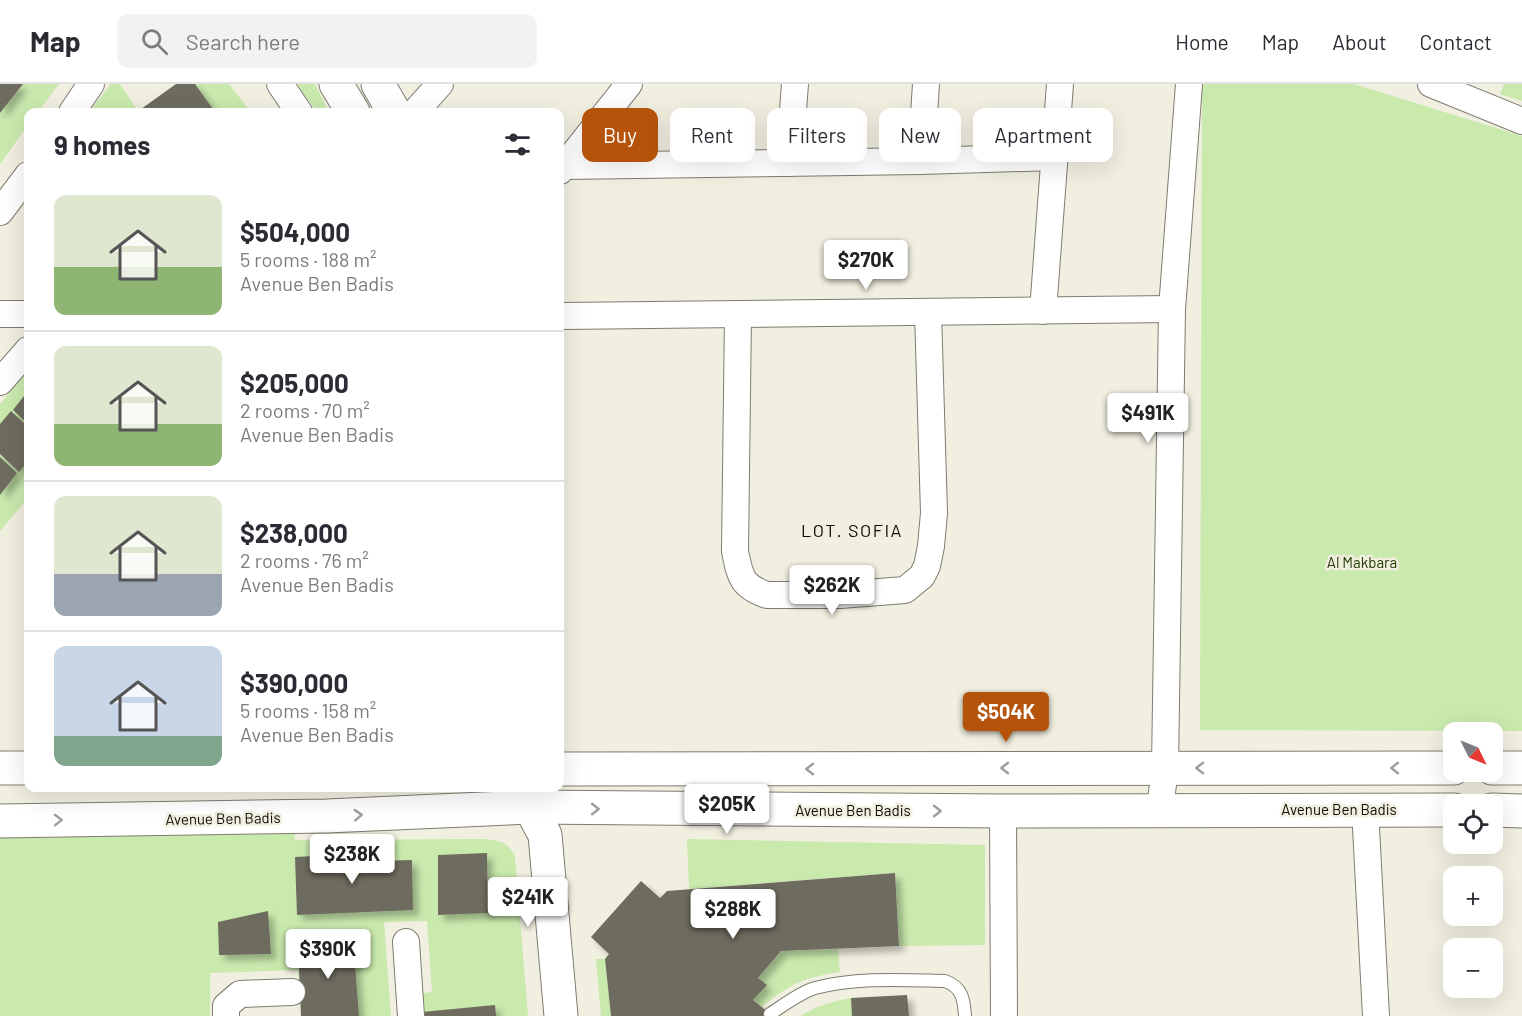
<!DOCTYPE html>
<meta charset="utf-8">
<style>
body{margin:0;font-family:Barlow,sans-serif;background:#f2f2f3;color:#2b2b33;height:100vh;display:flex;flex-direction:column;font-size:22px;white-space:nowrap}
*{box-sizing:border-box;margin:0}
p{font-size:20px;color:#7c7c81}
.icon{flex:none;width:33px;height:33px;fill:none;stroke:currentColor;stroke-width:2;stroke-linecap:round;stroke-linejoin:round}
.map{position:relative;flex:1;overflow:hidden}
.panel{position:absolute;left:24px;top:24px;width:540px;height:684px;display:flex;flex-direction:column;background:#fff;border-radius:12px;box-shadow:0 6px 24px #0002}
.panel>*{flex:none}
.guide{position:absolute;left:582px;top:24px;width:570px;height:54px;display:flex;gap:12px}
.needle{width:39px;rotate:133deg}
.controls{position:absolute;left:1443px;top:638px;display:grid;gap:12px}
.controls a{display:grid;place-items:center;width:60px;height:60px;border-radius:12px;background:#fff;box-shadow:0 6px 24px #0002;font-size:30px}
.price{position:absolute;translate:-50% -51px;padding:0 14px;border-radius:6px;background:#fff;color:#222;font-size:20px;line-height:39px;filter:drop-shadow(0 2px 3px #0008)}
.price::after{content:'';position:absolute;left:50%;top:36px;width:18px;height:14px;margin-left:-9px;background:inherit;clip-path:polygon(0 0,100% 0,50% 100%)}
.price.selected{background:#b45309;color:#fff}
ul{padding:0;list-style:none}
li{display:flex;align-items:center;gap:18px;height:150px;padding:0 30px}
li+li{border-top:2px solid #e1e1e2}
li span{display:grid;place-items:center;flex:none;width:168px;height:120px;border-radius:12px;color:#555}
li>.icon{margin-inline-start:auto}
span .icon{width:72px;height:72px;fill:#fffc;stroke-width:1}
li b{font-size:26px}
h2{display:flex;justify-content:space-between;align-items:center;height:72px;padding:0 30px;font-size:26px}
.pill{padding:0 21px;border-radius:12px;background:#fff;box-shadow:0 6px 24px #0002;font-size:21px;line-height:54px}
.pill.selected{background:#b45309;color:#fff}
header{display:flex;align-items:center;gap:36px;box-sizing:border-box;height:84px;padding:0 30px;background:#fff;border-bottom:2px solid #e1e1e2}
header strong{font-size:28px}
nav{display:flex;gap:33px;margin-inline-start:auto;font-size:21px}
.search{width:420px;height:54px;background:#f2f2f3;display:flex;align-items:center;gap:15px;box-sizing:border-box;padding:0 21px;border-radius:12px;color:#7c7c81;font-size:22px}
.map>svg:first-child{display:block}
.green{fill:#c9e9ad}
.building{fill:#6e6c5f;filter:url(#shadow)}
.lines{fill:none;stroke-linecap:round;stroke-linejoin:round}
.lane-casing{stroke:#7e7c6f;stroke-width:14}
.street-casing{stroke:#7e7c6f;stroke-width:28}
.secondary-casing{stroke:#7e7c6f;stroke-width:35}
.lane{stroke:#fff;stroke-width:12}
.street{stroke:#fff;stroke-width:26}
.secondary{stroke:#fff;stroke-width:33}
.oneway{stroke:#9e9e9c}
.labels{text-anchor:middle;dominant-baseline:central;stroke-width:5;stroke-linejoin:round;paint-order:stroke}
.park-label{font-size:15px;fill:#223b02;stroke:#f1efe0}
.street-label{font-size:15px;fill:#0d0c07;stroke:#f1efe0}
.quarter-label{font-size:18px;letter-spacing:1.5px;fill:#0d0c07;stroke:#f1efe0}
</style>
<header>
<strong>Map</strong>
<div class="search"><svg class="icon" aria-label="search" viewBox="0 0 24 24"><circle cx="10" cy="10" r="6"/><path d="M15 15l6 6"/></svg>Search here</div>
<nav><a>Home</a><a>Map</a><a>About</a><a>Contact</a></nav>
</header>
<div class="map">
<svg width="1522" height="932" viewBox="0 0 1522 932">
<defs>
<filter id="shadow"><feDropShadow dx="5.5" dy="5.5" stdDeviation="3" flood-color="#0004"/></filter>
</defs>
<rect width="100%" height="100%" fill="#f1efe0"/>
<g class="green">
<path d="M0,0H59L38,28H28V41L0,80Z"/>
<path d="M111,0H120L138,27L176,0H229L251,28H89Z"/>
<path d="M297,0H315L329,28H317Z"/>
<path d="M1202,0H1354L1522,52V647L1200,646Z"/>
<path d="M1504,0H1522V17L1500,10Z"/>
<path d="M28,287V414L0,447V320Z"/>
<path d="M268,733H294L295,756L482,755C498,756 508,757 515,773L528,932H418L416,910L432,908L427,837L384,838L391,932H301L298,886L210,889V932H0V754L268,750Z"/>
<path d="M687,755L985,761V861L899,862L895,789L689,805Z"/>
<path d="M838,865L840,888C802,894 792,899 762,923L753,916L758,894L781,867Z"/>
<path d="M596,875H605L611,932H601Z"/>
<path d="M851,914L852,932H800C817,922 832,917 851,914Z"/>
</g>
<g class="building">
<path d="M0,0H23L0,29Z"/>
<path d="M176,0H195L215,28H137Z"/>
<path d="M28,307V340L13,326Z"/>
<path d="M11,327L28,343V377L19,388L0,370V340Z"/>
<path d="M0,373L17,389L0,411Z"/>
<path d="M487,769L488,829L438,831V771Z"/>
<path d="M338,771V775L374,774V777L412,776L413,826L297,831L295,773Z"/>
<path d="M895,789L899,862L781,867L758,894L767,901L753,916L773,932H611L605,875L609,870L591,853L641,797L660,814L667,807Z"/>
<path d="M268,827L271,870L219,871L218,838Z"/>
<path d="M353,857L359,932H301L298,860Z"/>
<path d="M907,911L909,932H852L851,914Z"/>
<path d="M495,921L496,932H422V928Z"/>
</g>
<g class="lines">
<g class="lane-casing">
<path id="lane" d="M770,930C784,921 799,909 815,904C857,893 902,896 945,897C962,903 964,915 965,932"/>
</g>
<g class="street-casing">
<g id="street">
<path d="M280,0L299,28"/>
<path d="M1431,0L1522,37"/>
<path d="M72,28L91,0"/>
<path d="M415,28L440,0"/>
<path d="M921,77L926,0"/>
<path d="M789,79L795,0"/>
<path d="M563,82L921,77L1055,73"/>
<path d="M560,87L629,0"/>
<path d="M0,128L28,91"/>
<path d="M1043,227L1060,0"/>
<path d="M0,230H28"/>
<path d="M738,230L735,467C740,492 741,502 767,511H840L905,506L922,492L927,482L931,462L934,429L928,228"/>
<path d="M560,232L1172,225"/>
<path d="M0,298L28,266"/>
<path d="M1160,725L1165,684L1172,225L1189,0"/>
<path d="M1365,725L1376,932"/>
<path d="M1003,727L1004,932"/>
<path d="M406,858L411,932"/>
<path d="M226,932V922L240,910L292,908"/>
</g>
</g>
<g class="secondary-casing">
<g id="secondary">
<path d="M336,0L353,28"/>
<path d="M378,0L394,28"/>
<path d="M0,684H28"/>
<path d="M1492,684H1522"/>
<path d="M560,685L1454,684"/>
<path d="M528,704L530,723L545,751L561,932"/>
<path d="M1492,726L1522,727"/>
<path d="M0,737L327,732L530,723L1003,727L1454,726"/>
</g>
</g>
<use href="#lane" class="lane"/>
<use href="#street" class="street"/>
<use href="#secondary" class="secondary"/>
</g>
<defs><path id="oneway-chevron" d="M-2-3.5L2.5 0L-2 3.5" fill="none" stroke-width="1.6" stroke-linecap="round" stroke-linejoin="round" transform="scale(1.5)"/></defs>
<g class="oneway">
<use href="#oneway-chevron" transform="translate(1005 684) rotate(180)"/>
<use href="#oneway-chevron" transform="translate(1200 684) rotate(180)"/>
<use href="#oneway-chevron" transform="translate(1395 684) rotate(180)"/>
<use href="#oneway-chevron" transform="translate(810 685) rotate(-180)"/>
<use href="#oneway-chevron" transform="translate(595 725)"/>
<use href="#oneway-chevron" transform="translate(937 727)"/>
<use href="#oneway-chevron" transform="translate(358 731) rotate(-3)"/>
<use href="#oneway-chevron" transform="translate(58 736) rotate(-1)"/>
</g>
<g class="labels">
<g class="park-label">
<text x="1362" y="478">Al Makbara</text>
</g>
<g class="street-label">
<text x="1339" y="725">Avenue Ben Badis</text>
<text x="853" y="726">Avenue Ben Badis</text>
<text transform="translate(223 734) rotate(-1)">Avenue Ben Badis</text>
</g>
<g class="quarter-label">
<text x="852" y="446">LOT. SOFIA</text>
</g>
</g>
</svg>
<div class="controls">
<a><svg class="needle" viewBox="-14 -14 28 28"><path d="M0-13l5 13h-10z" fill="#e53935"/><path d="M0 13l5-13h-10z" fill="#7c7c81"/></svg></a>
<a><svg class="icon" aria-label="locate" viewBox="0 0 24 24"><circle cx="12" cy="12" r="6"/><path d="M12 2v4M12 18v4M2 12h4M18 12h4"/></svg></a>
<a>+</a>
<a>−</a>
</div>
<b class="price" style="left:866px;top:207px">$270K</b>
<b class="price" style="left:1148px;top:360px">$491K</b>
<b class="price" style="left:832px;top:532px">$262K</b>
<b class="price selected" style="left:1006px;top:659px">$504K</b>
<b class="price" style="left:727px;top:751px">$205K</b>
<b class="price" style="left:352px;top:801px">$238K</b>
<b class="price" style="left:528px;top:844px">$241K</b>
<b class="price" style="left:733px;top:856px">$288K</b>
<b class="price" style="left:328px;top:896px">$390K</b>
<div class="guide">
<a class="pill selected">Buy</a>
<a class="pill">Rent</a>
<a class="pill">Filters</a>
<a class="pill">New</a>
<a class="pill">Apartment</a>
</div>
<section class="panel">
<h2>9 homes<svg class="icon" aria-label="filters" viewBox="0 0 24 24"><path d="M4 7h16M4 17h16"/><circle cx="9" cy="7" r="2"/><circle cx="15" cy="17" r="2"/></svg></h2>
<ul>
<li><span style="background:linear-gradient(#dfe7d0 60%,#8fb573 0)"><svg class="icon" aria-label="home" viewBox="0 0 24 24"><path d="M3 11l9-7 9 7M6 9v11h12V9"/></svg></span><div><b>$504,000</b><p>5 rooms · 188 m²</p><p>Avenue Ben Badis</p></div></li>
<li><span style="background:linear-gradient(#dfe7d0 65%,#8fb573 0)"><svg class="icon" aria-label="home" viewBox="0 0 24 24"><path d="M3 11l9-7 9 7M6 9v11h12V9"/></svg></span><div><b>$205,000</b><p>2 rooms · 70 m²</p><p>Avenue Ben Badis</p></div></li>
<li><span style="background:linear-gradient(#dfe7d0 65%,#9aa5b1 0)"><svg class="icon" aria-label="home" viewBox="0 0 24 24"><path d="M3 11l9-7 9 7M6 9v11h12V9"/></svg></span><div><b>$238,000</b><p>2 rooms · 76 m²</p><p>Avenue Ben Badis</p></div></li>
<li><span style="background:linear-gradient(#c9d6e8 75%,#7fa58c 0)"><svg class="icon" aria-label="home" viewBox="0 0 24 24"><path d="M3 11l9-7 9 7M6 9v11h12V9"/></svg></span><div><b>$390,000</b><p>5 rooms · 158 m²</p><p>Avenue Ben Badis</p></div></li>
</ul>
</section>
</div>
